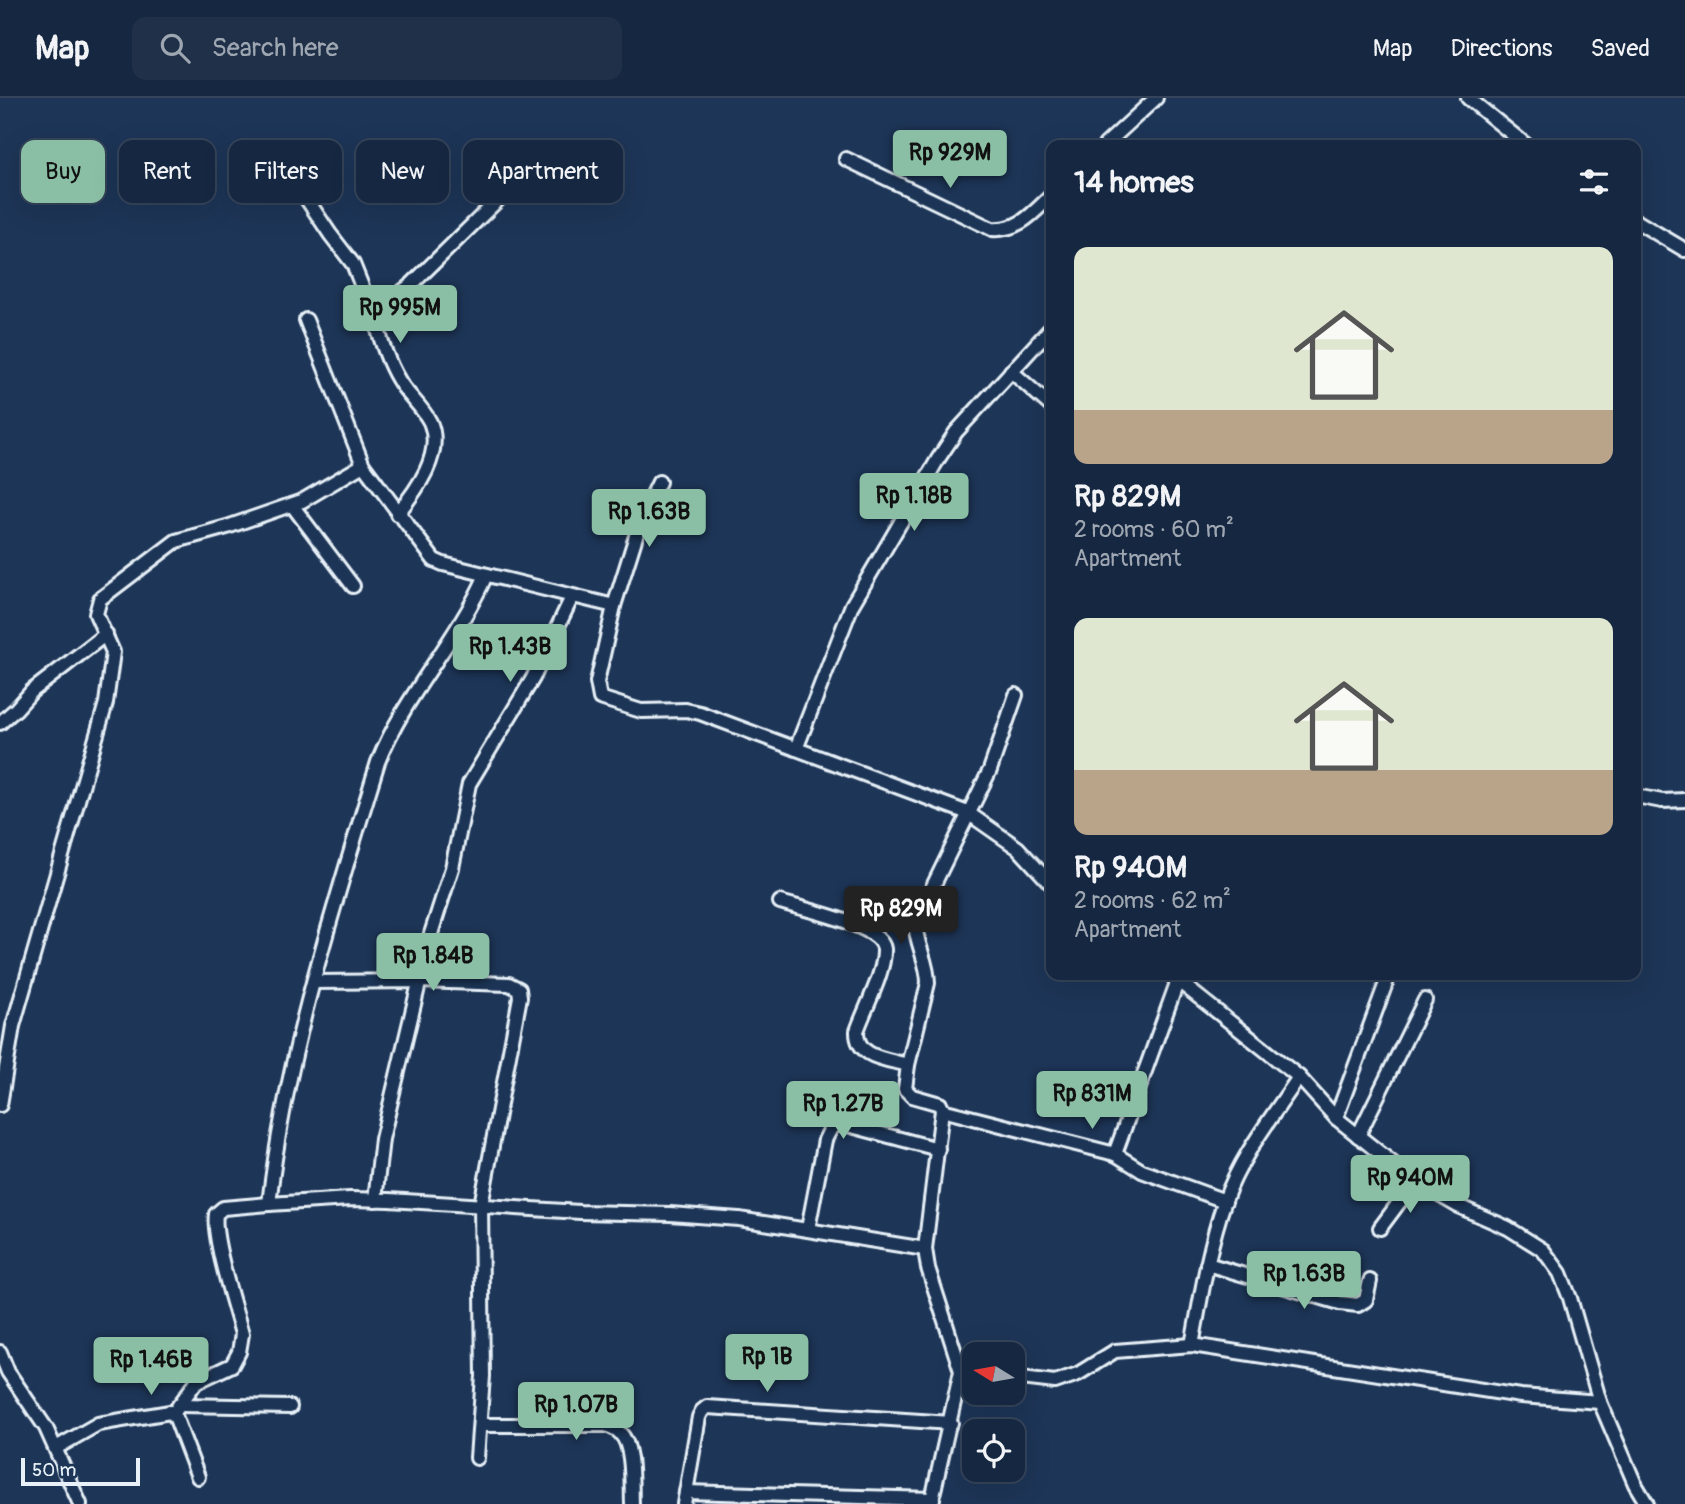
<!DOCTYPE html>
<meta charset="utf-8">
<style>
body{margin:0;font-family:Pangolin,sans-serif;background:#1f3048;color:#f1f3f6;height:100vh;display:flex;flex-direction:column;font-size:26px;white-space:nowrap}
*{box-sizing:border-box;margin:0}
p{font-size:23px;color:#9ea6b1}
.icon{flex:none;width:38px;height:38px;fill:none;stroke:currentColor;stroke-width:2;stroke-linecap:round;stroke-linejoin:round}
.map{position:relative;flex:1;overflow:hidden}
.side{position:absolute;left:1046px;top:42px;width:595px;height:840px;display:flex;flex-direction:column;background:#162841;border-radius:14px;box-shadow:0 7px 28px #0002,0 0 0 2px #35445a}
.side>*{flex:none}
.guide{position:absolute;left:21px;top:42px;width:665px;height:63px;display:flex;gap:14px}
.needle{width:46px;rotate:281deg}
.tools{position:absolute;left:962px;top:1244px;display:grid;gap:14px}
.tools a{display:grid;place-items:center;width:63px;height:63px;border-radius:14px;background:#162841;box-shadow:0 7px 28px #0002,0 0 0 2px #35445a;font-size:35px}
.scale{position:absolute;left:21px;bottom:18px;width:119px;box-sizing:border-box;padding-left:7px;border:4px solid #e8f1f8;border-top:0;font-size:19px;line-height:24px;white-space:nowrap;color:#e8f1f8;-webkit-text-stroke:5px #1d3557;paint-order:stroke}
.price{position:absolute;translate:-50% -60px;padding:0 16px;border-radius:7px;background:#8abfa5;color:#111;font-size:23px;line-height:46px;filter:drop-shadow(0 2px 4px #0008)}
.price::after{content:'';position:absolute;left:50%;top:42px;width:21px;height:16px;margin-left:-10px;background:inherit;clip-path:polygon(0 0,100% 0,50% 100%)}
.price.current{background:#222;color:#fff}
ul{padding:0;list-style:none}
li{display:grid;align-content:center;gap:14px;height:371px;padding:0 28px}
li span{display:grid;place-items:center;height:217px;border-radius:14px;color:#555}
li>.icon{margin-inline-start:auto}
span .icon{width:126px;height:126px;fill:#fffc;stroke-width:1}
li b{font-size:30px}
h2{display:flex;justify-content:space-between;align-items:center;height:84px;padding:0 28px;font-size:30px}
.pill{padding:0 24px;border-radius:14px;background:#162841;box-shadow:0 7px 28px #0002,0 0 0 2px #35445a;font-size:24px;line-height:63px}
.pill.current{background:#8abfa5;color:#111}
header{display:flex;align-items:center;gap:42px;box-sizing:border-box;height:98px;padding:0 35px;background:#162841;border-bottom:2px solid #35445a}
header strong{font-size:33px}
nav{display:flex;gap:38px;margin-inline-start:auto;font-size:24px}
.search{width:490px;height:63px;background:#1f3048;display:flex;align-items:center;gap:18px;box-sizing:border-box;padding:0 24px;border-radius:14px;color:#9ea6b1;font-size:26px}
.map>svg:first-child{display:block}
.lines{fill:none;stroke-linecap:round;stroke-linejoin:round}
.minor-casing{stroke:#e8f1f8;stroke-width:18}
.minor{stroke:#1d3557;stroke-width:12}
</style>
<header>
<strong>Map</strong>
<div class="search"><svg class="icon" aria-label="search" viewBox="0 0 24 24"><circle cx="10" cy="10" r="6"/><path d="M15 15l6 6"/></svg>Search here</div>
<nav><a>Map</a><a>Directions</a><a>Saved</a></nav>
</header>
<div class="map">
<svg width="1685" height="1406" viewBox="0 0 1685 1406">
<rect width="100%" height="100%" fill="#1d3557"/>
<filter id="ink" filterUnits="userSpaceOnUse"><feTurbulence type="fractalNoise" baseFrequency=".0143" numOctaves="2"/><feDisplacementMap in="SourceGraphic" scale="14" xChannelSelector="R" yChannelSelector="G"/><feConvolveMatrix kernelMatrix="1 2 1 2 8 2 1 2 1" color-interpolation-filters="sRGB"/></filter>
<g filter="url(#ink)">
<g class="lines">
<g class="minor-casing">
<g id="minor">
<path d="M1468,0L1526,47"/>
<path d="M1105,47L1156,0"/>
<path d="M846,61L992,131C1019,133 1033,115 1052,97"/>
<path d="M296,85L330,136L353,166L373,216"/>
<path d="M1636,123L1685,152"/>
<path d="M306,222L363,367L434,462L443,466L614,508L597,584L600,600L641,613L686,612L700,615L968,715L1018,750L1052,787"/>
<path d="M1011,273L1052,309"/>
<path d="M292,407L353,488"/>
<path d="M397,416C416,393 444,356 430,324C422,308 406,296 398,281C386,261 380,238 373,216L411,187L511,89"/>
<path d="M486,477C457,543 405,596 378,664C334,808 286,956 269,1106L350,1101L389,1102L580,1114L670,1116L739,1121L925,1151"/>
<path d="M614,508L642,419L659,384"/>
<path d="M0,625L16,611L32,593L106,536"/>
<path d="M796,651L852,507L938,361L956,334L1052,229"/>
<path d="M1641,699L1662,703L1685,702"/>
<path d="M780,804C802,811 882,827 884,851C885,874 865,910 857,933C856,960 887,961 908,967"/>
<path d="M1171,877L1299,979L1336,1020L1415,1083L1458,1108L1508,1130L1543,1152L1560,1175L1570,1200L1600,1304L1635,1386L1647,1406"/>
<path d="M314,884L419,883L509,886L519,891L520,899L481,1107L483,1278L477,1360"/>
<path d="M0,1007L13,928L106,605L113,554L96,516L100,501L176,443L227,429L302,403L363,367"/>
<path d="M942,1012L1115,1056L1142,1073L1225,1103"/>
<path d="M1336,1020L1389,877"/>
<path d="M1358,1038L1425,902"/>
<path d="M1115,1056L1178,882"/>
<path d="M375,1102L382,1041L430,839L452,770L469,686L533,580L572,499"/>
<path d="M1380,1130L1415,1083"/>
<path d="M808,1131L825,1042L832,1028L844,1026L938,1051"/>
<path d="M1207,1166L1340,1205L1358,1207L1366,1202L1370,1183"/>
<path d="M1192,1247C1201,1200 1208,1151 1224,1105C1240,1059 1272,1019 1299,979"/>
<path d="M0,1254L8,1274L46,1330L80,1406"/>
<path d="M1013,1279L1055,1284L1078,1276L1115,1253L1192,1247L1521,1298L1600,1304"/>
<path d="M179,1307L290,1309"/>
<path d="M173,1316L196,1284L232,1267L239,1254L242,1236C235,1210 212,1139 216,1116L223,1110L269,1106"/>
<path d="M481,1327H606C611,1329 617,1331 620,1335C634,1348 631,1387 632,1406"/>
<path d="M56,1350L98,1326L170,1314L175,1318L198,1379"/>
<path d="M686,1394L933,1401"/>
<path d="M684,1406L699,1319L702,1313L707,1309L951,1325"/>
<path d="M931,1406L961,1273L928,1170L925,1151L942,1012L940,1006L912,998L905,991L908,967L928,885C928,864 916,846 915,825L990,672L1016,597"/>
</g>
</g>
<use href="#minor" class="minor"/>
</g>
</g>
</svg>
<div class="tools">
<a><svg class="needle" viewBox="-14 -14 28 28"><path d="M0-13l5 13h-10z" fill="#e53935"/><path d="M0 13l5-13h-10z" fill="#9ea6b1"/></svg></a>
<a><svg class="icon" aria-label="locate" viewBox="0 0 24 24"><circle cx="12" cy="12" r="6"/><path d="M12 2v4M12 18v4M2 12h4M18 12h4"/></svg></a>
</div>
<div class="scale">50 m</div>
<b class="price" style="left:950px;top:92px">Rp 929M</b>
<b class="price" style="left:400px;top:247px">Rp 995M</b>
<b class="price" style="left:914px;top:435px">Rp 1.18B</b>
<b class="price" style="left:649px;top:451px">Rp 1.63B</b>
<b class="price" style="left:510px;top:586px">Rp 1.43B</b>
<b class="price current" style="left:901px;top:848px">Rp 829M</b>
<b class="price" style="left:433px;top:895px">Rp 1.84B</b>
<b class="price" style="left:1092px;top:1033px">Rp 831M</b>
<b class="price" style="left:843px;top:1043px">Rp 1.27B</b>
<b class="price" style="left:1410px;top:1117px">Rp 940M</b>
<b class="price" style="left:1304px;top:1213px">Rp 1.63B</b>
<b class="price" style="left:767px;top:1296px">Rp 1B</b>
<b class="price" style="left:151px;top:1299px">Rp 1.46B</b>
<b class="price" style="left:576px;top:1344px">Rp 1.07B</b>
<div class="guide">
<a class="pill current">Buy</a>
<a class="pill">Rent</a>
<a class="pill">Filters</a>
<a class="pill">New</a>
<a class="pill">Apartment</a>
</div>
<section class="side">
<h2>14 homes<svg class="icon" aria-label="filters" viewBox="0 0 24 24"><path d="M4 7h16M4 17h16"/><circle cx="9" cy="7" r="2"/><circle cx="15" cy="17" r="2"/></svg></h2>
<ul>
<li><span style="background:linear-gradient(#dfe7d0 75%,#b9a48a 0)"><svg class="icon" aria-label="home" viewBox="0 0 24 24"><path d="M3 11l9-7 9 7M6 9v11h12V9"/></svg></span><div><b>Rp 829M</b><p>2 rooms · 60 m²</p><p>Apartment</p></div></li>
<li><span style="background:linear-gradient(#dfe7d0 70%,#b9a48a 0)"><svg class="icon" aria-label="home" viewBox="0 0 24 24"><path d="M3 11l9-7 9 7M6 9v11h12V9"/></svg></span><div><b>Rp 940M</b><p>2 rooms · 62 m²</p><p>Apartment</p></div></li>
</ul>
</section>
</div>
